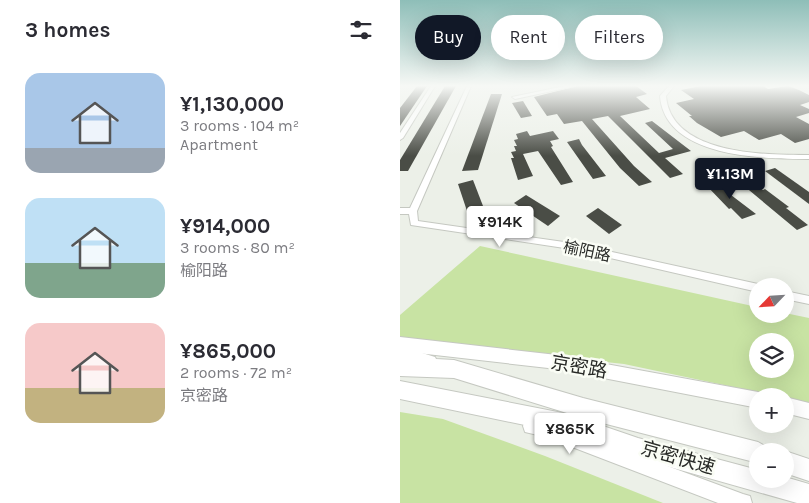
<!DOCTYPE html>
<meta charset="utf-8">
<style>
body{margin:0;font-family:Karla,"Noto Sans SC",sans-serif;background:#f2f2f3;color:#2b2b33;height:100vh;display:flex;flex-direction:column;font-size:19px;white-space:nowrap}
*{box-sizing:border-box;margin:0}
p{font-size:16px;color:#7c7c81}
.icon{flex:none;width:28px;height:28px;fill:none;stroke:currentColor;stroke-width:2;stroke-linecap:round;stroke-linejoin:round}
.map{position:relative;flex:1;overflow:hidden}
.details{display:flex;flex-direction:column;background:#fff;width:400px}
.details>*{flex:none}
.top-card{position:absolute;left:15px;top:15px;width:319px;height:45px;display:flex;gap:10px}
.needle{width:32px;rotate:245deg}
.buttons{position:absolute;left:349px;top:278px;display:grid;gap:10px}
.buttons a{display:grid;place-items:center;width:45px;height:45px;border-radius:50%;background:#fff;box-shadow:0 5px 20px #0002;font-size:25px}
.price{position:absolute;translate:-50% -42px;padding:0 11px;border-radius:5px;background:#fff;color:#222;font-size:16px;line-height:32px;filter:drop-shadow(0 1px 2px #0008)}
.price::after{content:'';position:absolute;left:50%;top:30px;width:15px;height:11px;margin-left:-8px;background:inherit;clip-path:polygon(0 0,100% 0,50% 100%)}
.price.on{background:#111827;color:#fff}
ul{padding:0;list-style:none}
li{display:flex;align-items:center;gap:15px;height:125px;padding:0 25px}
li span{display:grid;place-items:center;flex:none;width:140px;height:100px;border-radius:15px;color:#555}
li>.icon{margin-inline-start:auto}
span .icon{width:60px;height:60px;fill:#fffc;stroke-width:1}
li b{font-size:21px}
h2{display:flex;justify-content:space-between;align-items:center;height:60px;padding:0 25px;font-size:21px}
.tag{padding:0 18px;border-radius:22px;background:#fff;box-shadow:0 5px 20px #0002;font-size:18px;line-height:45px}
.tag.on{background:#111827;color:#fff}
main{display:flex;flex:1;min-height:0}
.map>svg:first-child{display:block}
.green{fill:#c8e3a3;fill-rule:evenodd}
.building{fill:#4a4d46}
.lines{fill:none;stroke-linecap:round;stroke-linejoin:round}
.minor-casing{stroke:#c5c8c1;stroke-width:2}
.major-casing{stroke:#c5c8c1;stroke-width:2}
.highway-casing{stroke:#c5c8c1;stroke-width:2}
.minor{fill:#fff;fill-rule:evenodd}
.major{fill:#fff;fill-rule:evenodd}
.highway{fill:#fff;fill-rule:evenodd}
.labels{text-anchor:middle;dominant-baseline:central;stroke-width:5;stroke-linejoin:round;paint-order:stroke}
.street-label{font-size:16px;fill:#282a27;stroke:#fafdf5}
.near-street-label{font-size:19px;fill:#282a27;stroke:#fafdf5}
</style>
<main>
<section class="details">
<h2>3 homes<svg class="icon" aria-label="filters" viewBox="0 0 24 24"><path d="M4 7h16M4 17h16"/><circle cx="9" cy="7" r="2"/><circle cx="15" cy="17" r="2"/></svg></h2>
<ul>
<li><span style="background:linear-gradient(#a9c7e8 75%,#9aa5b1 0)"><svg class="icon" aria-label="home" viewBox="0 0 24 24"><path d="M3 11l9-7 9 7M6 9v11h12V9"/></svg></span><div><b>¥1,130,000</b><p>3 rooms · 104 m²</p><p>Apartment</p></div></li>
<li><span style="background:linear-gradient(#bfe0f5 65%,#7fa58c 0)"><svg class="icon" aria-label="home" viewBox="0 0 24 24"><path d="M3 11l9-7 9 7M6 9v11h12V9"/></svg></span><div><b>¥914,000</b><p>3 rooms · 80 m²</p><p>榆阳路</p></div></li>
<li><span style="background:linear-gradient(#f6c9c9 65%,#c2b280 0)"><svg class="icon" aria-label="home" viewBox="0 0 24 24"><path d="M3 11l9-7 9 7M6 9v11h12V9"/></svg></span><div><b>¥865,000</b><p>2 rooms · 72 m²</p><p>京密路</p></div></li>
</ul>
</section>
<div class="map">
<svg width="409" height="503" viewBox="0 0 409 503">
<rect width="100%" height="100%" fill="#ecf0e8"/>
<g class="green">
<path d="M80,246L357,307L358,314L385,313L409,318V403L385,398V396H376L224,364L0,340V315ZM358,341H385V369H358Z"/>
<path d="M0,412L43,419L145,456L263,503H0Z"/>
</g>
<g class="building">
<path d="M17,86H27L0,126V108Z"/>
<path d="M45,86H56L8,171H0V160Z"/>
<path d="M177,86H236L247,94L236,97L250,109L220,116L259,153L273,149L245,123L252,121L291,151L265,158L283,174L270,178L208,116L192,119L234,166L252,182L239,186L220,168L182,121L164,124L157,114L147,116L134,97Z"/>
<path d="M301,86H363L368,89L388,86L399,90L409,95V102L400,105L409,109V113L396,117L409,124V139L395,143L381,134L359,140L344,131L321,137L297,123L289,116H292L276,103L294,99L281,90Z"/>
<path d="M91,94H102L78,170L62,171Z"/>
<path d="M123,101L132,116L121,118L112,103Z"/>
<path d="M127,131L130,136L153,131L159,139L150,141L153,146L151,147L173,182L161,185L138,151L123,154L133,176L118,180L111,158H114L111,152L116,151L114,146H117L114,140L118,139L116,134Z"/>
<path d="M179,139L182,145L206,176L193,179L167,142Z"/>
<path d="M330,163L363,190L365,189L389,207L386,208L408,225L397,230L320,166Z"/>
<path d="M375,168L409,192V204L365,171Z"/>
<path d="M73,180L83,206L67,211L58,184Z"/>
<path d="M318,180L331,195L356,214L342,219L331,208L329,209L305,184Z"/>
<path d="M126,195L160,216L148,226L114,203Z"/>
<path d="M198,208L222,225L209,234L186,216Z"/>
</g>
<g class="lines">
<g class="minor-casing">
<g id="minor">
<path d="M31,86H35L3,138L0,140V133Z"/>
<path d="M67,86H71L17,211L18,221L171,243L358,284L362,286H358V292L171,249L11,225L9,214H0V208H10Z"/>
<path d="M165,86H175L115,99L112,97Z"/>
<path d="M269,86H274L266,96C271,155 366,155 409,155V159C364,159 265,158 260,96Z"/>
<path d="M385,291L409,296V304L385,299Z"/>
</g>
</g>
<g class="major-casing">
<g id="major">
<path d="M0,337L157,355L358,392L364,396H358V408L157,369L0,351Z"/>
<path d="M385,397L409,403V419L385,413Z"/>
<path d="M131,418L146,421L343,494L350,496L352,503H318L146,437L125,432L123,426L125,420Z"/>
</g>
</g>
<g class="highway-casing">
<g id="highway">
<path d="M0,346L35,357L36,359L54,360L183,398L358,442L365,446L368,451H358V463L183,418L54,378L0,376Z"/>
<path d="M0,381L168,414L238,438L358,470V479H385V477L409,484V503H397L238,458L168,434L0,399Z"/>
<path d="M385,451L409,459V481L385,473Z"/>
</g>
</g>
<use href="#minor" class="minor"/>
<use href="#major" class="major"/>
<use href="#highway" class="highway"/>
</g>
<linearGradient id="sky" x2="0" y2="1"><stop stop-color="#8ebeb8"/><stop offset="0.55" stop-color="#f6f8f5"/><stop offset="1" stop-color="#f6f8f5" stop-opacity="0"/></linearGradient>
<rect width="409" height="156" fill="url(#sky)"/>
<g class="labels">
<g class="street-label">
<text transform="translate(187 251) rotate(12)">榆阳路</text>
</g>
<g class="near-street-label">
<text transform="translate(179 367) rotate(10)">京密路</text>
<text transform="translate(278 458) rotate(16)">京密快速</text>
</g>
</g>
</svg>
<div class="buttons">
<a><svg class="needle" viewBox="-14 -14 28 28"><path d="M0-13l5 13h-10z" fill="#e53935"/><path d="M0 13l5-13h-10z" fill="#7c7c81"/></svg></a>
<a><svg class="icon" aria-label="layers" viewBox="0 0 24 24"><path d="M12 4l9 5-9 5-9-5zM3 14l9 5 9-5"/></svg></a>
<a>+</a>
<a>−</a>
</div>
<b class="price on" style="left:330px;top:200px">¥1.13M</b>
<b class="price" style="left:100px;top:248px">¥914K</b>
<b class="price" style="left:170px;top:455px">¥865K</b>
<div class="top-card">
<a class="tag on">Buy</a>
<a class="tag">Rent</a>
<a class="tag">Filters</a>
</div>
</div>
</main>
